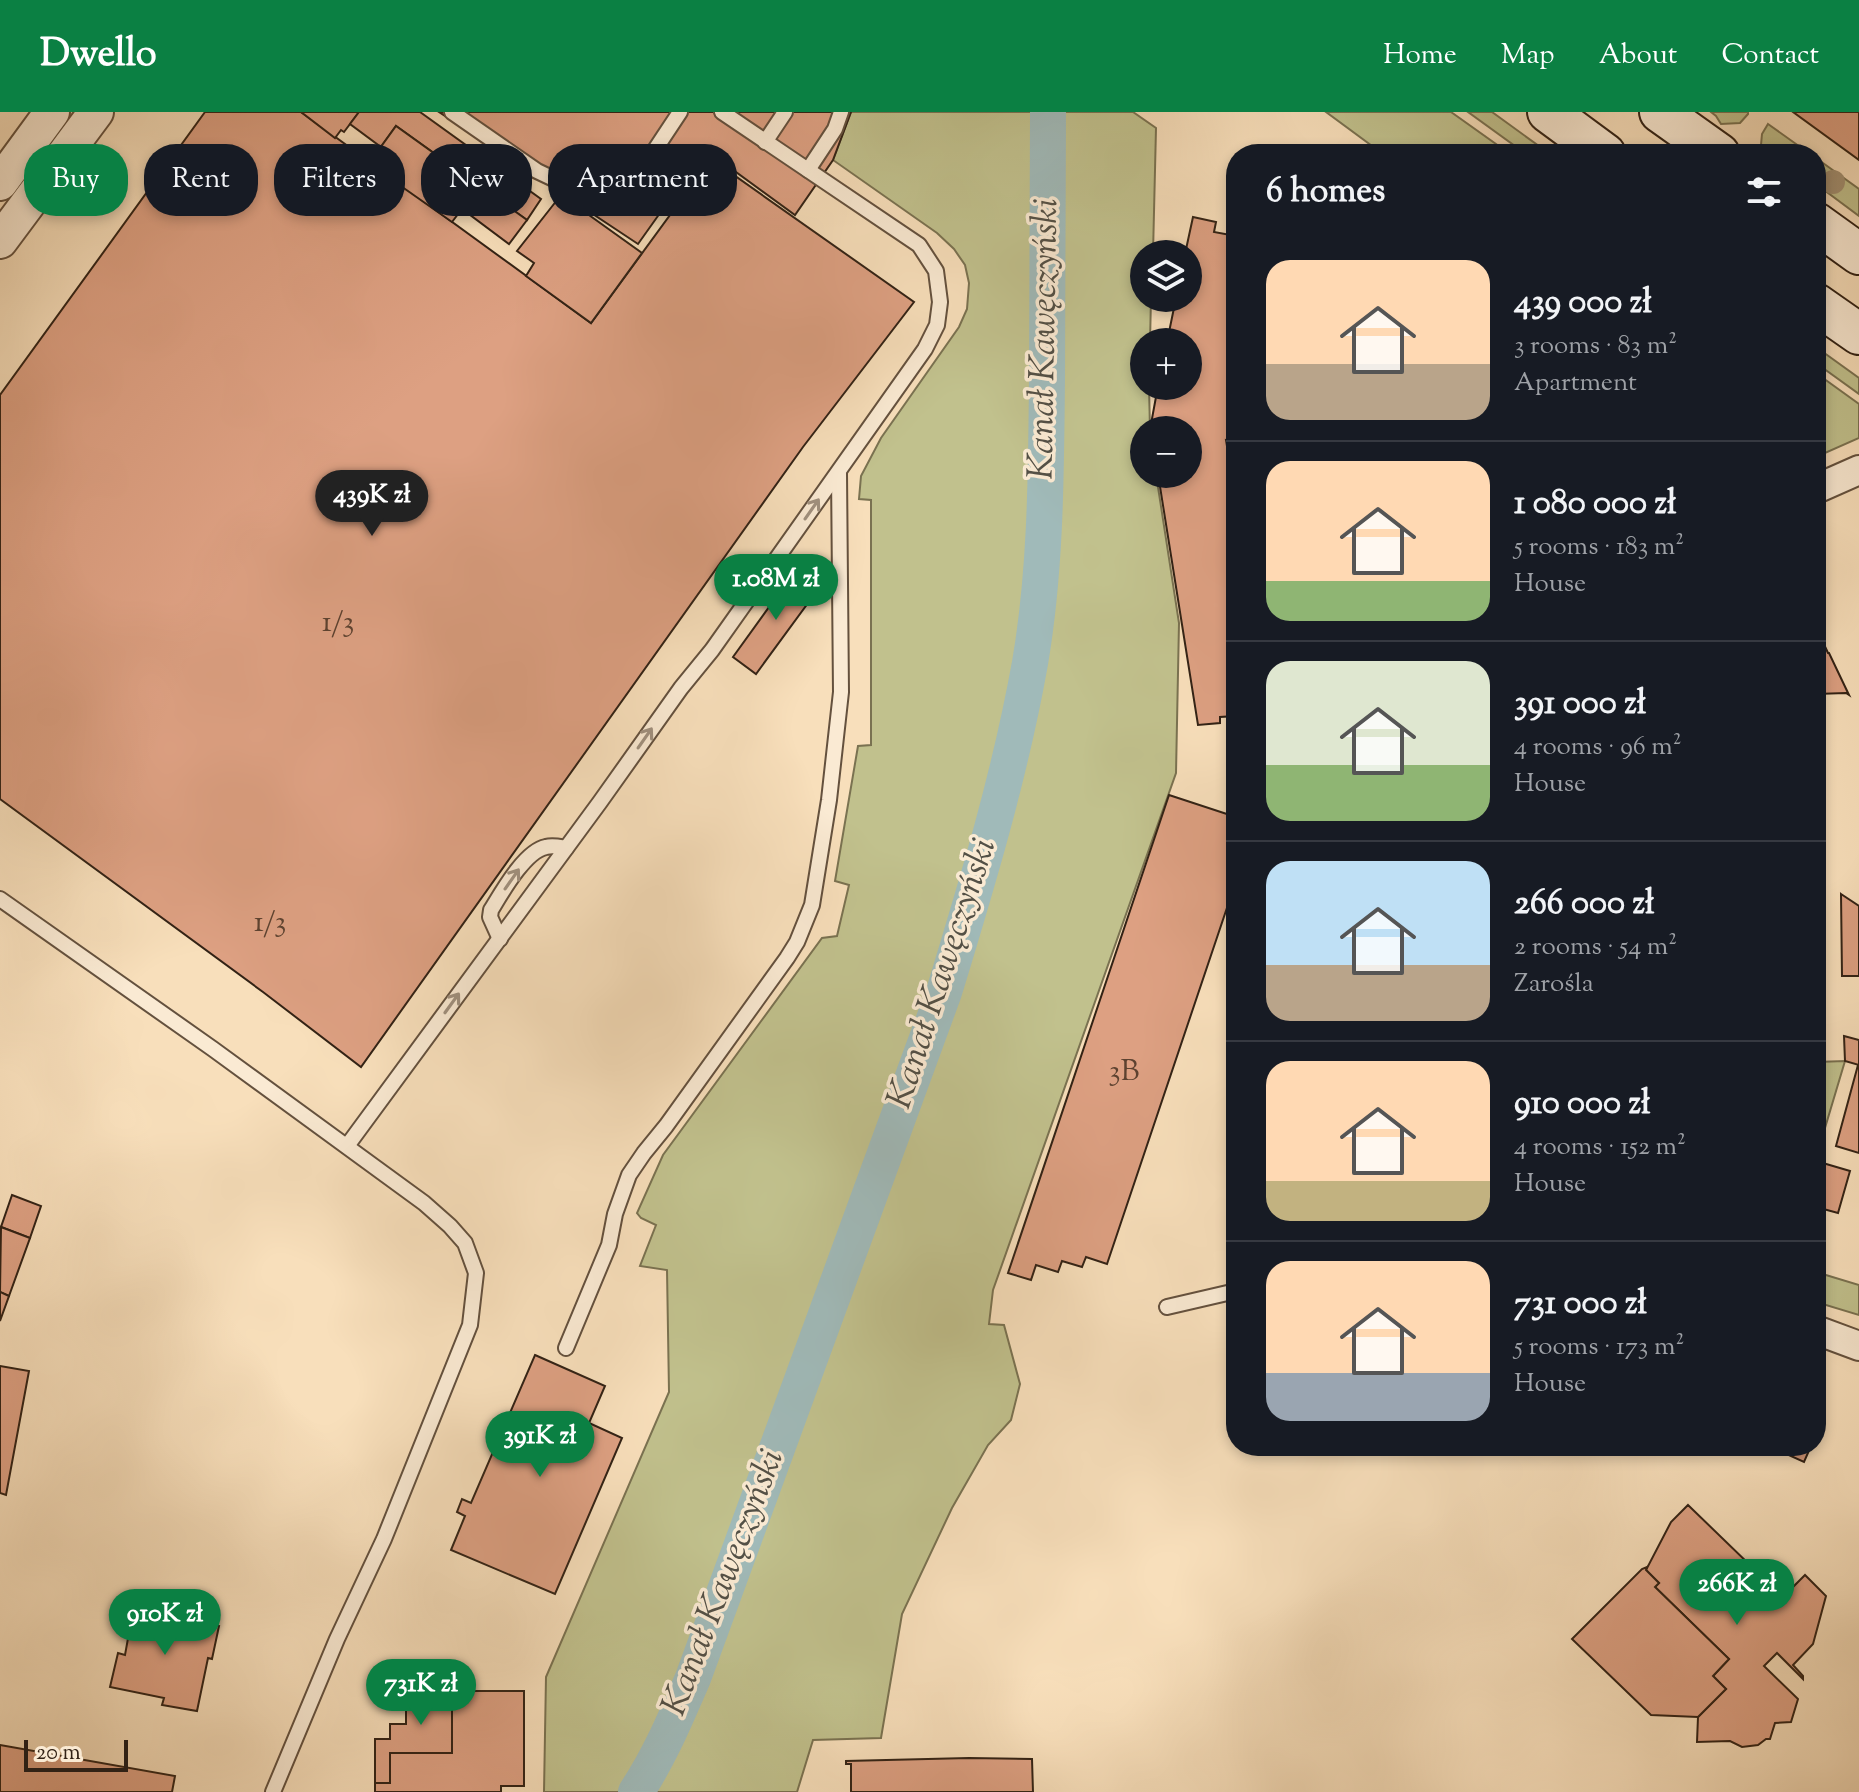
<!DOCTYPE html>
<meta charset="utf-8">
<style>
body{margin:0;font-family:"Sorts Mill Goudy",serif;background:#20242c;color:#f1f3f6;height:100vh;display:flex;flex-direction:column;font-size:30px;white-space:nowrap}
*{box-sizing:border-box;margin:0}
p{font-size:26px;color:#9ea1a6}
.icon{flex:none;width:44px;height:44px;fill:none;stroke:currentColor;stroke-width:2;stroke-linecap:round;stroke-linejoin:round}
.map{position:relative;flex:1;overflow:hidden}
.drawer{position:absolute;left:1226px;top:32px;width:600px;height:1312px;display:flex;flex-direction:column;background:#171b24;border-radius:32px;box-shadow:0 4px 12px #0003}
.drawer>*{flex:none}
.guide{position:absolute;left:24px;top:32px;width:760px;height:72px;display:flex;gap:16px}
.controls{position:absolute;left:1130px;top:128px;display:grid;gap:16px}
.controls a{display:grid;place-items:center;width:72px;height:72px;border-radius:50%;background:#171b24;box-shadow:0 4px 12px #0003;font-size:40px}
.scale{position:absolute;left:24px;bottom:20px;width:104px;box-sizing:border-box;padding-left:8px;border:4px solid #322215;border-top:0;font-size:22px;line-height:28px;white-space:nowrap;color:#322215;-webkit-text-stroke:6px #faead3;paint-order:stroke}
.price{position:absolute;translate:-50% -68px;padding:0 18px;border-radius:28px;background:#0b8043;color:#fff;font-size:26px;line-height:52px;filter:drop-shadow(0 2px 4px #0008)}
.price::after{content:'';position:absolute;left:50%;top:48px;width:24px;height:18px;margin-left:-12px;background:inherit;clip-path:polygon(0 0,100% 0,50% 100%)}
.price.current{background:#222;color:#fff}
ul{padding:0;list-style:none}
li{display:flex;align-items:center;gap:24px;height:200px;padding:0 40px}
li+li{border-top:2px solid #363941}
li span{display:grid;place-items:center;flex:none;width:224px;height:160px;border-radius:24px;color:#555}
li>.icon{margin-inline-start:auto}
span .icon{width:96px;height:96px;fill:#fffc;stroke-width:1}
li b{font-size:34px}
h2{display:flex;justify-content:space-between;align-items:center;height:96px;padding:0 40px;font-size:34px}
.pill{padding:0 28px;border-radius:32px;background:#171b24;box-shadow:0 4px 12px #0003;font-size:28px;line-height:72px}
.pill.current{background:#0b8043;color:#fff}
header{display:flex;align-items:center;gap:48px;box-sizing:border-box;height:112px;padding:0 40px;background:#0b8043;color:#fff}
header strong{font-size:38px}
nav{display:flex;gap:44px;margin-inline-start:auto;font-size:28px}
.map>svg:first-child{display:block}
.green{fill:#c1c18d;stroke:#7a7251;stroke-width:2}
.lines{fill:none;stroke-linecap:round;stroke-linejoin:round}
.canal{stroke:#a0bab9;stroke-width:36}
.building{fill:#dda082;stroke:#322215;stroke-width:2}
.service-casing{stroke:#64513e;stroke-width:18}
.minor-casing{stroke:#64513e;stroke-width:32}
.tertiary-casing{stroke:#64513e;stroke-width:38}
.secondary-casing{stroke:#322215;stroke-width:44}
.service{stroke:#faead3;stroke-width:14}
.minor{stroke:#faead3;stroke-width:28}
.tertiary{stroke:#faead3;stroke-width:34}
.secondary{stroke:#faead3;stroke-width:40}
.tree{fill:#a39174}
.oneway{stroke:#a0907e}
.labels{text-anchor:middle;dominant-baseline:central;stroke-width:7;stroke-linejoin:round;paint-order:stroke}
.number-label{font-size:30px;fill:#5d4230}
.water-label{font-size:36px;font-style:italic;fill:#535046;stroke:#faead3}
</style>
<header>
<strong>Dwello</strong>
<nav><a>Home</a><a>Map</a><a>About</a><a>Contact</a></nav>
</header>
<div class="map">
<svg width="1859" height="1680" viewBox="0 0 1859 1680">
<rect width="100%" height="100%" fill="#f8dfbb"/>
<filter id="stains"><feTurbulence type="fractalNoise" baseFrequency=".0025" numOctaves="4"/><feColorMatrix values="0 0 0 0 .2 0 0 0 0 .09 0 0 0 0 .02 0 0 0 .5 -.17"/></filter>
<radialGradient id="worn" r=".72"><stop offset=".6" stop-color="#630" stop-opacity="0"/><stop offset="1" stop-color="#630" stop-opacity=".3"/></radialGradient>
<g class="green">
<path d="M851,0H1133L1156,16L1153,142H1144V186H1151L1150,230H1144V274H1149L1150,318H1144V362H1156L1179,511L1176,661L993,1178L989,1212L1004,1213L1020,1272L1011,1308L988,1333L952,1396L902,1502L881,1626L813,1628L797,1680H544L546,1565L669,1280L667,1158L640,1154L656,1113L641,1106L637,1101L663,1043L822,826L837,824L849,773L835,769L858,634L871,633V388L859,387L861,364L881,326L959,215L967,197L969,171L965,153L954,137L937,121L833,48Z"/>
<path d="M1326,0H1451L1510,42H1383Z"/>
<path d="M1468,0H1492L1550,42H1526Z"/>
<path d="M1711,0H1748V2L1740,11L1721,12L1716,4Z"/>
<path d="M1768,12L1810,42H1774L1761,33L1762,22Z"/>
<path d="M1816,46L1859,77V104L1816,72Z"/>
<path d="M1816,235L1859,266V282L1816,251Z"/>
<path d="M1816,261L1859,292V326L1816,345Z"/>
<path d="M1845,949L1816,1046V950Z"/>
<path d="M1816,1160L1859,1173V1203L1816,1190Z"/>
</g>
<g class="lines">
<path class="canal" d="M636,1680C660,1644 676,1605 693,1566L944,880C977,772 1010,663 1030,551C1046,458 1046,362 1047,267C1047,178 1048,89 1048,0"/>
</g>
<g class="building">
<path d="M205,0H301L591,211L711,47L914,190L803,335L361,955L263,880L0,687V283Z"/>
<path d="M301,0H359L344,20L341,18L335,26Z"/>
<path d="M359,0H420L541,87L527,108L396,14L381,35L350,12Z"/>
<path d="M439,0H851L833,48L795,103L714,44L702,42L638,132Z"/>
<path d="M1793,0H1859V48Z"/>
<path d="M396,14L527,108L509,132L462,97L452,110L371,53L377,45L375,43Z"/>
<path d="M561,83L642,141L591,211L526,164L534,151L517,139Z"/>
<path d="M1193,105L1216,110L1214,120L1236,124L1234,133L1236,134V330L1226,328L1236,390V604L1220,605V611L1198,613L1158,362H1188V318H1152L1151,312L1158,274H1188V230H1167L1176,186H1188V142H1185Z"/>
<path d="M795,459L819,476L756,562L733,545Z"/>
<path d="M1816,515L1828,541H1829L1849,583L1846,581L1816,582Z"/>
<path d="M1169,683L1236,705V775H1234L1107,1152L1086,1145L1082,1155L1062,1149L1058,1160L1036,1153L1031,1168L1008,1161Z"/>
<path d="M1841,782L1859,794V864H1842Z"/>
<path d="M1844,924L1859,928V953L1845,949Z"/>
<path d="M1858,953H1859V1041L1836,1034Z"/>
<path d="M1816,1049L1850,1059L1838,1101L1816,1095Z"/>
<path d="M12,1083L41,1094L30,1126L1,1115Z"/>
<path d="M1,1115L30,1126L9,1184L0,1180Z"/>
<path d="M0,1180L9,1184L0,1209Z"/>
<path d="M535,1243L605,1274L589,1311L622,1326L555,1482L451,1438L465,1404L457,1400L462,1387L471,1391Z"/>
<path d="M0,1254L29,1259L6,1383L0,1381Z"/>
<path d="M1785,1334H1811L1804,1350L1782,1340Z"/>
<path d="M1688,1393L1783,1485L1805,1463L1826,1484L1813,1532L1793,1553L1803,1564V1567L1777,1541L1764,1554L1798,1587L1791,1610L1775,1611L1770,1627H1766L1758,1633L1742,1635L1730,1629L1697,1630L1698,1605L1726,1577L1713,1564L1729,1547L1655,1475L1659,1471L1646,1458L1671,1410Z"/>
<path d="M1647,1455L1646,1458L1659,1471L1655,1475L1729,1547L1713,1564L1726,1577L1698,1605L1651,1603L1572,1527L1642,1457Z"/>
<path d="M135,1488L170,1495L168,1504L219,1514L212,1547L208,1546L197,1599L162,1593L164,1586L110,1575L118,1541L125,1543Z"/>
<path d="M437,1565L469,1566L468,1579H452V1641H390V1671H375V1627H390V1612H406V1596L421,1580L437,1581Z"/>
<path d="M452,1579H524V1674H501V1680H375V1671H390V1641H452Z"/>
<path d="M0,1633L175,1664L172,1680H0Z"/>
<path d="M969,1646L1032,1647L1033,1680H851V1652H846V1649Z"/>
</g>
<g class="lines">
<g class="service-casing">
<g id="service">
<path d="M452,0L537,59L598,88C612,91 619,85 629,77L680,0"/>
<path d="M765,30L785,0"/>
<path d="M808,58L835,17L841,0"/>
<path d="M0,787L213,937L424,1091L450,1114L465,1131L476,1161L470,1213L384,1427L337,1527L273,1680"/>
<path d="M500,827L490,805L491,798C502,780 525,739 546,735C553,733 560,735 566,736"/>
<path d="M347,1034L600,690L681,576L712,538L925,237L937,213L940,190L936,159L919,133L722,0"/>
<path d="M1167,1195L1236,1179"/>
<path d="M566,1236L609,1133L615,1102L629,1063L644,1041L666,1014L787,846L797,830L812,793L829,688L841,580L839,361"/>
</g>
</g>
<g class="minor-casing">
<g id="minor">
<path d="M1816,377L1859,358"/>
<path d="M1816,1218L1859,1234"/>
</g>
</g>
<g class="tertiary-casing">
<g id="tertiary">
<path d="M0,71L52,0"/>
<path d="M0,129L96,0"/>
</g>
</g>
<g class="secondary-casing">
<g id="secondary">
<path d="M1548,0L1605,42"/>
<path d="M1660,0L1719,42"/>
<path d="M1816,111L1859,142"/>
<path d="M1816,192L1859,222"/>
</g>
</g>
<use href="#service" class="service"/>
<use href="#minor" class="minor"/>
<use href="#tertiary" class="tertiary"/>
<use href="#secondary" class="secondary"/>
</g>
<circle class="tree" cx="1833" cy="70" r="12"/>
<defs><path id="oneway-shaft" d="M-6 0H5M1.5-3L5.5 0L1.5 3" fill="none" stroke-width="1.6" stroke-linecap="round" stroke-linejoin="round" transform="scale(2)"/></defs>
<g class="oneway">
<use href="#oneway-shaft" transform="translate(812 397) rotate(-55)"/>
<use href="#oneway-shaft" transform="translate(645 626) rotate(-55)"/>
<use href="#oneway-shaft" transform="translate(512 767) rotate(-55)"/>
<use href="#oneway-shaft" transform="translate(452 891) rotate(-54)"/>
</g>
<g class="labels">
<g class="number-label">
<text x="338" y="511">1/3</text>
<text x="270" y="811">1/3</text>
<text x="1124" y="960">3B</text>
</g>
<g class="water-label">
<text transform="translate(1045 227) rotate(-89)">Kanał Kawęczyński</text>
<text transform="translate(943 862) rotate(-72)">Kanał Kawęczyński</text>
<text transform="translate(724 1471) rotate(-69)">Kanał Kawęczyński</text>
</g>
</g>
<rect width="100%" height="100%" filter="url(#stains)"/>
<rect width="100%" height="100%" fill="url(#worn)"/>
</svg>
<div class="controls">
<a><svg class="icon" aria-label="layers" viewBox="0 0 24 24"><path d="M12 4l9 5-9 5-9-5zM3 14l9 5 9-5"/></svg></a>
<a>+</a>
<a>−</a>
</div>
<div class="scale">20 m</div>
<b class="price current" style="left:372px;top:426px">439K zł</b>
<b class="price" style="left:776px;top:510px">1.08M zł</b>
<b class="price" style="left:540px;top:1367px">391K zł</b>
<b class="price" style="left:1737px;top:1515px">266K zł</b>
<b class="price" style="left:165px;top:1545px">910K zł</b>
<b class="price" style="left:421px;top:1615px">731K zł</b>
<div class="guide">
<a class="pill current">Buy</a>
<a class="pill">Rent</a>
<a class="pill">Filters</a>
<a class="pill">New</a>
<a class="pill">Apartment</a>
</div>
<section class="drawer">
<h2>6 homes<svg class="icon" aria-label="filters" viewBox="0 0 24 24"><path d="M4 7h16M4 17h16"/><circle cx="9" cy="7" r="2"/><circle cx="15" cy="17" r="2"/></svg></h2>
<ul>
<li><span style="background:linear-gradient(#ffd9b3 65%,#b9a48a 0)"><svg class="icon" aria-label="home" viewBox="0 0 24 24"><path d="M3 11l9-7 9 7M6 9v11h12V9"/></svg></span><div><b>439 000 zł</b><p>3 rooms · 83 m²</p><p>Apartment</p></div></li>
<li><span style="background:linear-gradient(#ffd9b3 75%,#8fb573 0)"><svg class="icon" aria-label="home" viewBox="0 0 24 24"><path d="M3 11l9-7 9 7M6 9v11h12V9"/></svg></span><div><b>1 080 000 zł</b><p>5 rooms · 183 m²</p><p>House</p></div></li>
<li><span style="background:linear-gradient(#dfe7d0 65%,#8fb573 0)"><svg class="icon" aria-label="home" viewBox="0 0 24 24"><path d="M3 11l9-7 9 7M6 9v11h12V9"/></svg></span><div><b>391 000 zł</b><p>4 rooms · 96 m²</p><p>House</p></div></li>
<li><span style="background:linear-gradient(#bfe0f5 65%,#b9a48a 0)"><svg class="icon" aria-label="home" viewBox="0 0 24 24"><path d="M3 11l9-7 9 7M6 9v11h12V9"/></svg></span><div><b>266 000 zł</b><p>2 rooms · 54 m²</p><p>Zarośla</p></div></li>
<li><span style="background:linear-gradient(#ffd9b3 75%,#c2b280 0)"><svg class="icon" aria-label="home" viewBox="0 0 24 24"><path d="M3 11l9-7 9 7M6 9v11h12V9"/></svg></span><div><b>910 000 zł</b><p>4 rooms · 152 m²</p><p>House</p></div></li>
<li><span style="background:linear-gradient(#ffd9b3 70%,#9aa5b1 0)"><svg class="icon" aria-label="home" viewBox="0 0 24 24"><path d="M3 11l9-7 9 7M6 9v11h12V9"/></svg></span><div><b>731 000 zł</b><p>5 rooms · 173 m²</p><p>House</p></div></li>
</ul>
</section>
</div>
